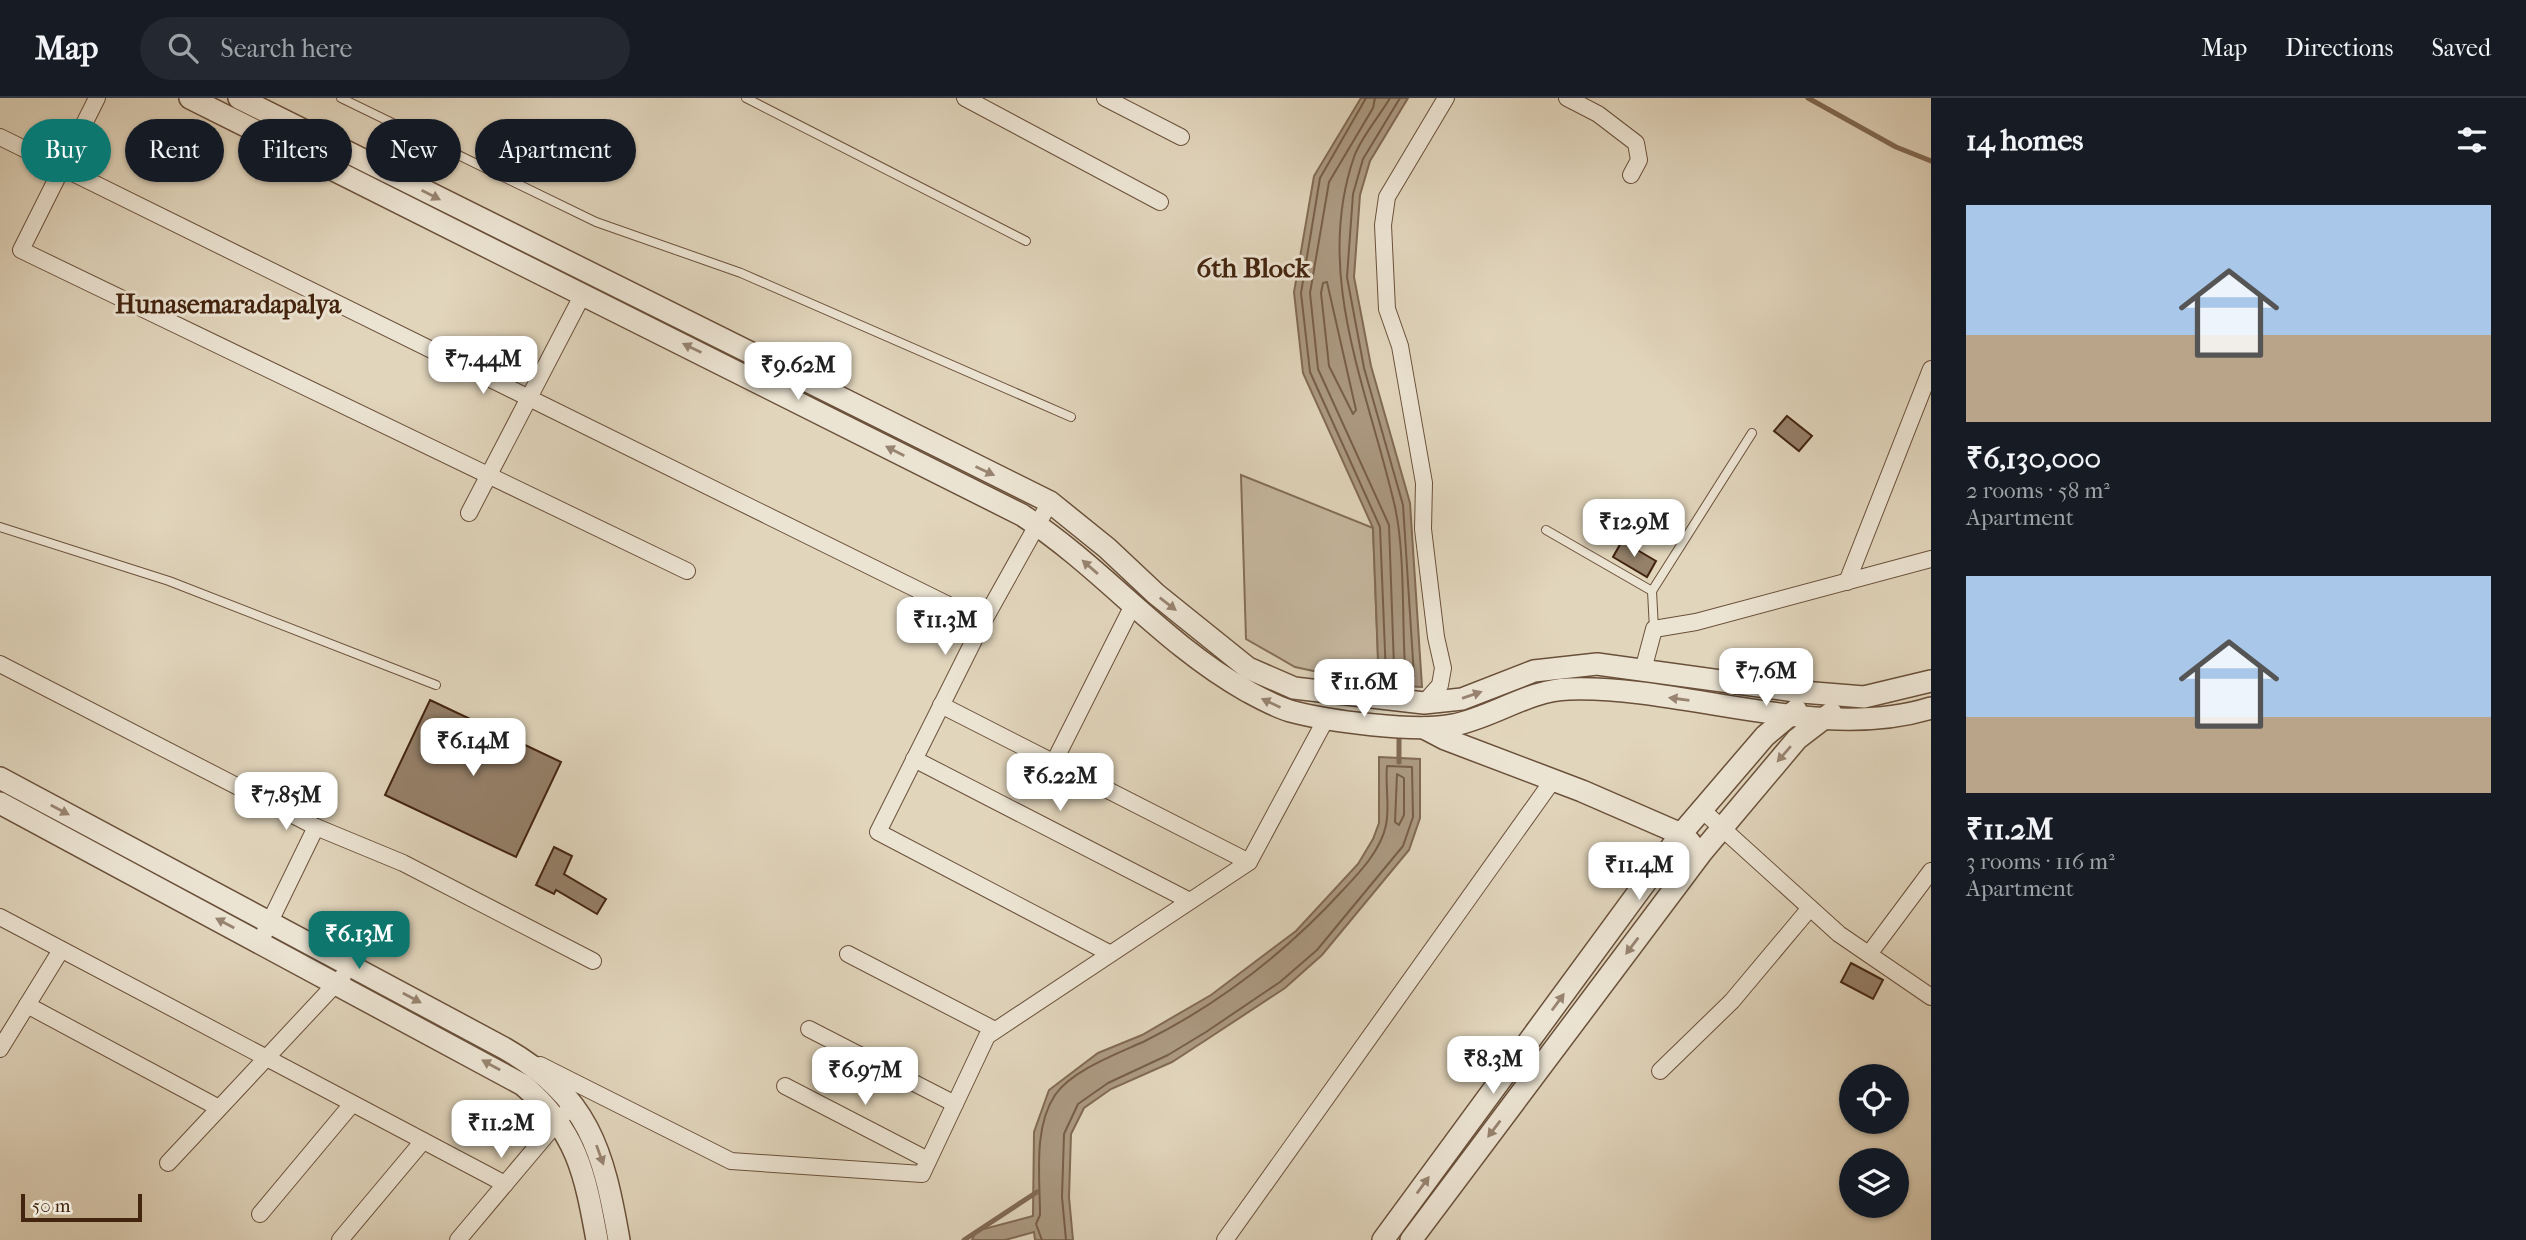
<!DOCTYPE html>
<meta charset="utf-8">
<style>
body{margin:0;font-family:"IM FELL French Canon",serif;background:#242831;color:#f1f3f6;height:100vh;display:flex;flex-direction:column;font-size:26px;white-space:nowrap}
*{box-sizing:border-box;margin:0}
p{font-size:23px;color:#9ea1a6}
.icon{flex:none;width:38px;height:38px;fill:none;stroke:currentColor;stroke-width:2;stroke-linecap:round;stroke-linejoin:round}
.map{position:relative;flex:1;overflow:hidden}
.sheet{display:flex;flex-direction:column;background:#171b24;width:595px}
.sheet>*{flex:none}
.hud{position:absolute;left:21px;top:21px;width:665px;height:63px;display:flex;gap:14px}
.fabs{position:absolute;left:1839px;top:966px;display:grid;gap:14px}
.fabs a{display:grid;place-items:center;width:70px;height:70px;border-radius:50%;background:#171b24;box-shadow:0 2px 5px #0004;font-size:35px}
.scale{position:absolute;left:21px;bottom:18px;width:121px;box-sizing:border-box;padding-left:7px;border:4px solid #43240f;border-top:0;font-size:19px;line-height:24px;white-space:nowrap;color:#43240f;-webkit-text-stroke:5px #ece4d3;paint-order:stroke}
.price{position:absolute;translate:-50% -60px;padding:0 16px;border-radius:14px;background:#fff;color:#222;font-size:23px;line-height:46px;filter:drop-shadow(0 2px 4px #0008)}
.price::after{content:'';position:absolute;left:50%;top:42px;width:21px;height:16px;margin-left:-10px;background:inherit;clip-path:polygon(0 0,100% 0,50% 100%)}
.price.selected{background:#0f766e;color:#fff}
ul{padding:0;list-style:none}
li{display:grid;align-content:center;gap:14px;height:371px;padding:0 35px}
li span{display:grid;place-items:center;height:217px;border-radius:0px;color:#555}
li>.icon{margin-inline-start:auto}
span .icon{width:126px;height:126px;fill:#fffc;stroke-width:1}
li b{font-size:30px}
h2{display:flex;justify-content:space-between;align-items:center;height:84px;padding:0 35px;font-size:30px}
.tag{padding:0 24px;border-radius:32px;background:#171b24;box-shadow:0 2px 5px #0004;font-size:24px;line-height:63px}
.tag.selected{background:#0f766e;color:#fff}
header{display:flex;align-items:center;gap:42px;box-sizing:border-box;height:98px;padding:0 35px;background:#171b24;border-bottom:2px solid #363941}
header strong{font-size:33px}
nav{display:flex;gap:38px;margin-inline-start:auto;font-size:24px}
.search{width:490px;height:63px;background:#242831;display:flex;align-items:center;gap:18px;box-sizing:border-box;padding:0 24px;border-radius:38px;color:#9ea1a6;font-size:26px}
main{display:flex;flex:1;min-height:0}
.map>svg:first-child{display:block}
.green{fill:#c6b79f;stroke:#846e57;stroke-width:2}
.water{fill:#ab9981;stroke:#816a53;stroke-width:2}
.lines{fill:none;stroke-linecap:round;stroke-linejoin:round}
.shore{stroke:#775e48;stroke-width:2}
.stream{stroke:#816a53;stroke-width:5}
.building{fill:#958069;stroke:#43240f;stroke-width:2}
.service-casing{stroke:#6a503a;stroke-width:10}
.minor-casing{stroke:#6a503a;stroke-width:18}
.tertiary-casing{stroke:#6a503a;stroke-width:24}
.service{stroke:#ece4d3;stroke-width:8}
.minor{stroke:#ece4d3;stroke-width:16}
.tertiary{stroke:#ece4d3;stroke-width:21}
.oneway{fill:#988471}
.labels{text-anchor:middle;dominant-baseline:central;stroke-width:6;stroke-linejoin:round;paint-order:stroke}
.neighbourhood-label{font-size:26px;font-weight:bold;fill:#43240f;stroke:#ece4d3}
.quarter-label{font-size:28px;font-weight:bold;fill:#43240f;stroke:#ece4d3}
</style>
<header>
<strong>Map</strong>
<div class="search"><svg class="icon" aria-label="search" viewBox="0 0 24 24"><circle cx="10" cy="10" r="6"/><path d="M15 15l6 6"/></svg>Search here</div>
<nav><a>Map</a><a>Directions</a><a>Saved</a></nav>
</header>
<main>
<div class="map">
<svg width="1931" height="1142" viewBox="0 0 1931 1142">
<rect width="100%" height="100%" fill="#e1d5bc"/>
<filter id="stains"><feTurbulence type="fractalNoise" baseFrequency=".00286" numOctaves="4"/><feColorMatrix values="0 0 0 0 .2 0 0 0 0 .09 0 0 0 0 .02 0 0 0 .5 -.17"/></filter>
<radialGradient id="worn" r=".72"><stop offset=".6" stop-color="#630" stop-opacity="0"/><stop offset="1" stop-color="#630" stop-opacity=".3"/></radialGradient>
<path class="green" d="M1241,377L1373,430L1379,587L1295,569L1246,541Z"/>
<g class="water">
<path d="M1361,0H1408L1370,63L1360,97L1354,179L1371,268L1410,405L1422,589L1379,587L1373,430L1303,275L1294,194L1314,78Z"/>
<path d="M1379,659L1420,661V720L1409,752L1322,857L1285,890L1209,940L1172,964L1111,991L1084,1010L1071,1036L1069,1099L1073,1142H1035L1034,1134L1005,1142H972L976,1133L1033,1118L1034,1034L1049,992L1098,955L1142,937L1211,897L1296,833L1358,766L1373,741L1379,725Z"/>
</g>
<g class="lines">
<g class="shore">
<path d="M1366,0L1320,80L1301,195L1310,274L1380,429L1386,578L1411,581L1414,578L1403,407L1364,270L1347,179L1353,96L1363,61L1400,0"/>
<path d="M1375,0L1373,10L1329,84L1310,195L1318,271L1389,427L1394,569L1402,572L1405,569C1402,521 1405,454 1395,409C1369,294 1313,178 1354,59C1361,39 1379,19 1390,0"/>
<path d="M1327,184L1356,312L1353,316L1329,268L1321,195L1323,185Z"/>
<path d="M1397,676L1404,680V717L1399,727L1395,724Z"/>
<path d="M1042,1142L1036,1126L1040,1117C1040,1080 1033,1030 1055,997C1072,972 1119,955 1145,943C1221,905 1286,854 1343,792C1360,774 1381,752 1386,727C1390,708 1385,687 1387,668L1412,669L1413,719L1403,748L1317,852L1280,884L1206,934L1168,957L1108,985L1078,1006L1064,1036L1062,1099L1066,1142"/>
</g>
<g class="stream">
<path d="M1808,0L1896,49L1931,63"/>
<path d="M1399,664V635"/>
<path d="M964,1142L1037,1094"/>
</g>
</g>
<g class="building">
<path d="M1787,318L1812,338L1799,353L1774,333Z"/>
<path d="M1622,443L1656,463L1647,479L1613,459Z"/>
<path d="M430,602L561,664L516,759L385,697Z"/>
<path d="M554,749L572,758L564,776L606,801L597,816L556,792L554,796L536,787Z"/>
<path d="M1851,865L1883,882L1873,901L1841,884Z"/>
</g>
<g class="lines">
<g class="service-casing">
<g id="service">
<path d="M341,0L596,124L741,175L1071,319"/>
<path d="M746,0L1026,143"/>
<path d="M0,429L169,483L436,587"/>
<path d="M1546,432L1652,493"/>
<path d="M1654,531L1652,493L1752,335"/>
</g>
</g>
<g class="minor-casing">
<g id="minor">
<path d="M97,0L21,152L687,473"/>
<path d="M965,0L1160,104"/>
<path d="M1105,0L1181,39"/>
<path d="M1567,0L1598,16L1636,45L1639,62L1631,77"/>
<path d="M0,39L983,524"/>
<path d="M1050,404L983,524L878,734L1109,855"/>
<path d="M469,415L583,196"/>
<path d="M1847,484L1931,271"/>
<path d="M0,566L316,729L403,765L593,863"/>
<path d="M1643,572L1654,531L1696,524L1931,461"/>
<path d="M1424,605L1440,587L1443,570L1436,539L1423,431L1424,385L1400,248L1387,211L1383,127L1387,99L1446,0"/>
<path d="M941,607L1249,764"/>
<path d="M914,661L1190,803"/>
<path d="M1054,664L1133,507"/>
<path d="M1702,712L1839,836L1931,899"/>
<path d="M0,819L505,1086"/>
<path d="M260,844L316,729"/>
<path d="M848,856L995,932"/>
<path d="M1869,856L1931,773"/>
<path d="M27,907L219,1010"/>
<path d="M809,931L955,1006"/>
<path d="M0,951L61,852"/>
<path d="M540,967L731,1063L922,1076L987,938L1249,764L1327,619"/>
<path d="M1660,973L1732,903L1810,810"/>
<path d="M785,988L928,1062"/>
<path d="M168,1065L343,878"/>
<path d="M260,1116L352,1006"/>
<path d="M340,1142L423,1043"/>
<path d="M458,1142L564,1016"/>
<path d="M1225,1142L1553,682"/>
</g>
</g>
<g class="tertiary-casing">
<g id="tertiary">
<path d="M190,0L1022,417C1102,469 1163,546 1247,593C1260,600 1276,609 1290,613C1327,623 1417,635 1453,627C1492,620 1528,592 1569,591C1684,587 1820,645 1931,610"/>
<path d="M239,0L1050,404L1107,450L1156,496L1248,570L1294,590L1424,605L1462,601L1534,573L1597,566L1802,594L1864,599L1931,583"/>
<path d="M1424,630L1445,641L1582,693L1681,736L1690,744"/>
<path d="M0,680L504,950C589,999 603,1051 619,1142"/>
<path d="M0,705L523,987C577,1033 585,1076 597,1142"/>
<path d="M1383,1142L1681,736L1765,638L1796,612"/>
<path d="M1411,1142L1702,754L1797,641L1831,615"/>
</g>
</g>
<use href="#service" class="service"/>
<use href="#minor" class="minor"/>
<use href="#tertiary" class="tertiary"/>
</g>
<defs><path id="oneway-solid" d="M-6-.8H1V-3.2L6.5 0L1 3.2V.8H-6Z" transform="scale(1.75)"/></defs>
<g class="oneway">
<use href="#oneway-solid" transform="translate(431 97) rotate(27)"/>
<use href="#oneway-solid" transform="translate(692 250) rotate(-154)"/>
<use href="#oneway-solid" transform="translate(895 353) rotate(-153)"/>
<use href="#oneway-solid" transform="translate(985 373) rotate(25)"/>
<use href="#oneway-solid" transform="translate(1090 469) rotate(-139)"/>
<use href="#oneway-solid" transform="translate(1168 506) rotate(38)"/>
<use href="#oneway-solid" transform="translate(1472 597) rotate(-19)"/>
<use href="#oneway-solid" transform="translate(1679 601) rotate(-172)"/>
<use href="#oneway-solid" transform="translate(1271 605) rotate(-155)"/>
<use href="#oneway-solid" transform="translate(1784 656) rotate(131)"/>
<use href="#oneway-solid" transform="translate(60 712) rotate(28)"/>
<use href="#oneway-solid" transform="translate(225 825) rotate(-152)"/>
<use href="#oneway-solid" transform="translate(1632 848) rotate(127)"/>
<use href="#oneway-solid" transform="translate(412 900) rotate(28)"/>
<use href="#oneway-solid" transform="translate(1558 904) rotate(-54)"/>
<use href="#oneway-solid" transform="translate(491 967) rotate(-151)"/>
<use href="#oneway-solid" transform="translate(1494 1031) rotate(127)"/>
<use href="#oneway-solid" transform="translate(600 1057) rotate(70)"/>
<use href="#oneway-solid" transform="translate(1423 1087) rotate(-54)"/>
</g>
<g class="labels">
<g class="neighbourhood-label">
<text x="228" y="206">Hunasemaradapalya</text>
</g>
<g class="quarter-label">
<text x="1253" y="169">6th Block</text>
</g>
</g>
<rect width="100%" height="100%" filter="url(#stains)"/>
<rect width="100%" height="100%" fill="url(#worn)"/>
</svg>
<div class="fabs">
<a><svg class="icon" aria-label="locate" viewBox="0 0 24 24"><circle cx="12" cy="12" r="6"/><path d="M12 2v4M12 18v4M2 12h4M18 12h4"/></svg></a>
<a><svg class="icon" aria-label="layers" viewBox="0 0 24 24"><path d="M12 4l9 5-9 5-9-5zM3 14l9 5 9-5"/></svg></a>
</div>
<div class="scale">50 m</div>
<b class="price" style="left:483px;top:298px">₹7.44M</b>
<b class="price" style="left:798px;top:304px">₹9.62M</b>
<b class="price" style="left:1634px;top:461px">₹12.9M</b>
<b class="price" style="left:945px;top:559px">₹11.3M</b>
<b class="price" style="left:1766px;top:610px">₹7.6M</b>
<b class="price" style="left:1364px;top:621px">₹11.6M</b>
<b class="price" style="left:473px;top:680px">₹6.14M</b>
<b class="price" style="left:1060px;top:715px">₹6.22M</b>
<b class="price" style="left:286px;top:734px">₹7.85M</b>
<b class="price" style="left:1639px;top:804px">₹11.4M</b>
<b class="price selected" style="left:359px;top:873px">₹6.13M</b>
<b class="price" style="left:1493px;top:998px">₹8.3M</b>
<b class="price" style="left:865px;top:1009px">₹6.97M</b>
<b class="price" style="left:501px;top:1062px">₹11.2M</b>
<div class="hud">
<a class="tag selected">Buy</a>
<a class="tag">Rent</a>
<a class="tag">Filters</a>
<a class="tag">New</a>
<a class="tag">Apartment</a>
</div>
</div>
<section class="sheet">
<h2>14 homes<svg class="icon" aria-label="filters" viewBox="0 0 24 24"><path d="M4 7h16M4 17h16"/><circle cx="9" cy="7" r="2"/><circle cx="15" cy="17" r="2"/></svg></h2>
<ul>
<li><span style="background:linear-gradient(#a9c7e8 60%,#b9a48a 0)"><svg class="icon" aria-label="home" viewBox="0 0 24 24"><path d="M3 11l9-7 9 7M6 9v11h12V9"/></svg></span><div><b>₹6,130,000</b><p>2 rooms · 58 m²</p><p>Apartment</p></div></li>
<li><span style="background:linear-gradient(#a9c7e8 65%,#b9a48a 0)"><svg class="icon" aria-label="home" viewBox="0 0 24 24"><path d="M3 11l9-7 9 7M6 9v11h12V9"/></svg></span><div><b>₹11.2M</b><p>3 rooms · 116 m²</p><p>Apartment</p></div></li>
</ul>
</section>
</main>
